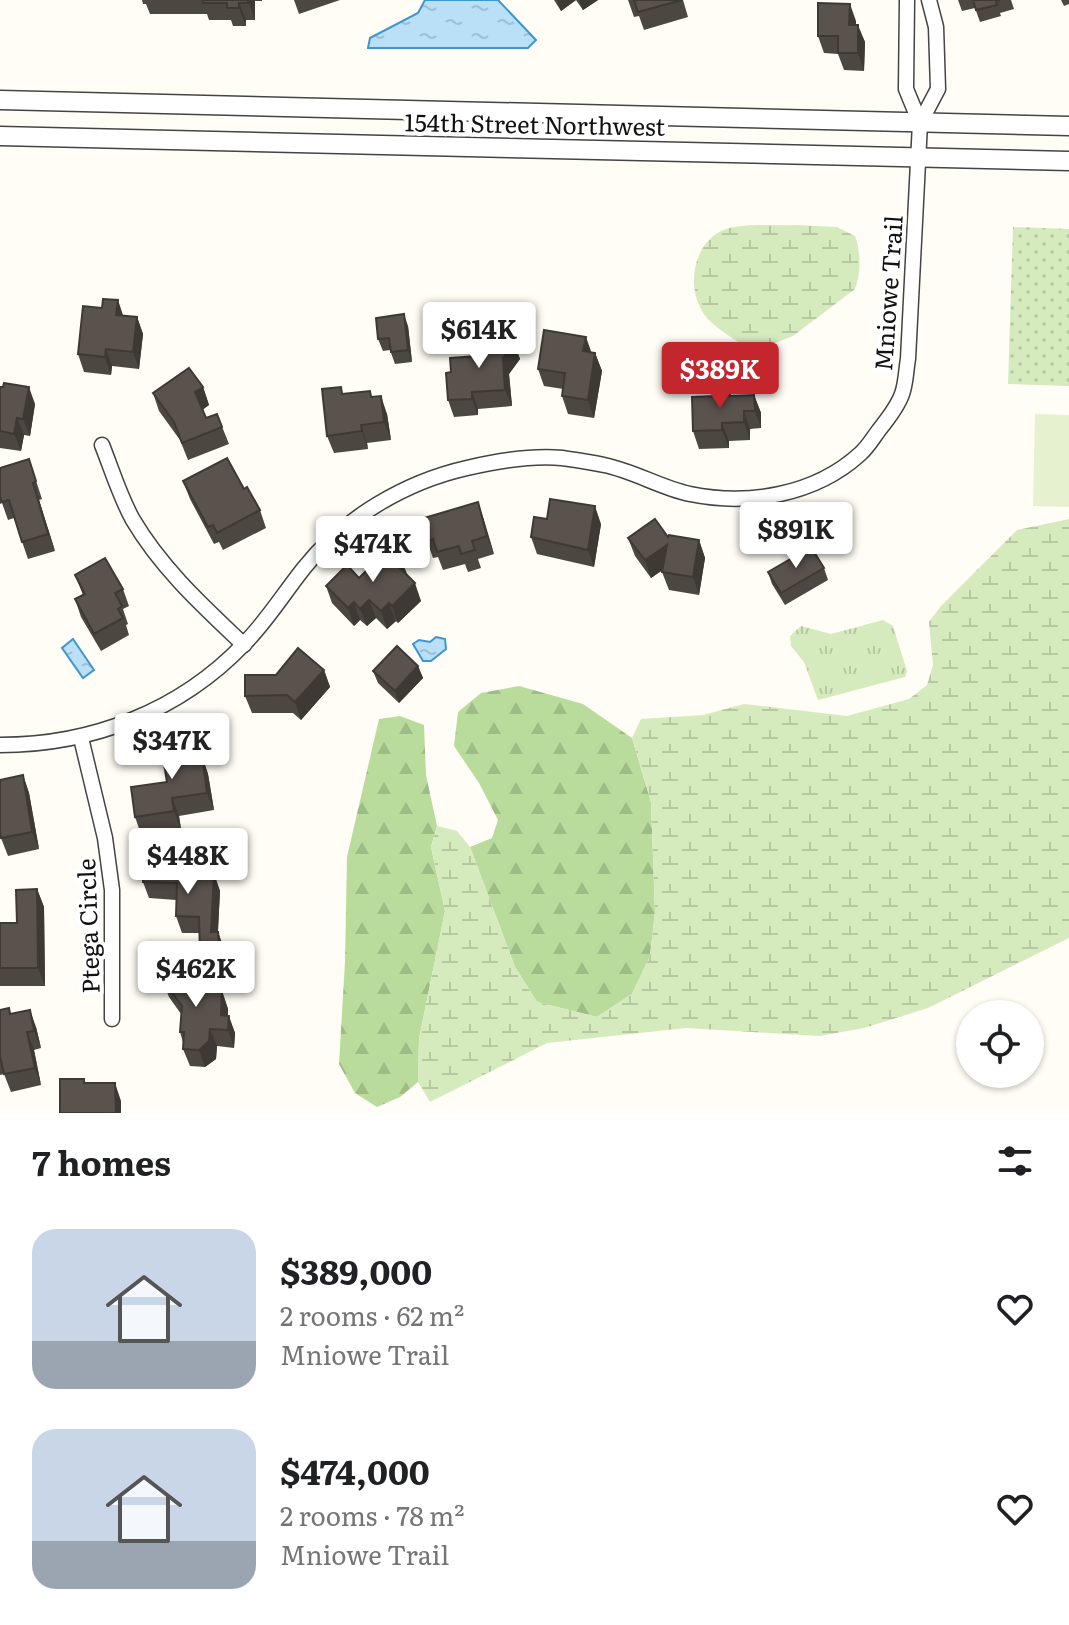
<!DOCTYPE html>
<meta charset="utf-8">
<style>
body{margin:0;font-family:Literata,serif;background:#f2f2f2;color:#202124;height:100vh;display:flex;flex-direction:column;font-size:30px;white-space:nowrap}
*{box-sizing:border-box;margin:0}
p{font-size:26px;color:#757577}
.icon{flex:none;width:44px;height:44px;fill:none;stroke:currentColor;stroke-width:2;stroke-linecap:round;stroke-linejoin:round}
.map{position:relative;height:1113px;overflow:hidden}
.details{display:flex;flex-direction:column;background:#fff;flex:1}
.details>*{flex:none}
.fabs{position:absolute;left:956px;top:1000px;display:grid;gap:16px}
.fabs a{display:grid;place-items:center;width:88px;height:88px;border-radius:50%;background:#fff;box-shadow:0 2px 6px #0004;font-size:40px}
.price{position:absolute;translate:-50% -68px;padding:0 18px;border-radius:8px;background:#fff;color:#222;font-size:26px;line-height:52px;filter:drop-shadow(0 2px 4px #0008)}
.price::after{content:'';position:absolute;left:50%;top:48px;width:24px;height:18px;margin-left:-12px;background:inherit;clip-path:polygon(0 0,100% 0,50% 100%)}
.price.selected{background:#c4262e;color:#fff}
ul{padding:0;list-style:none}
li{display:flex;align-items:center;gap:24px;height:200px;padding:0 32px}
li span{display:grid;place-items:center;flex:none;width:224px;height:160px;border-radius:24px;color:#555}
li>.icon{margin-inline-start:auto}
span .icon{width:96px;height:96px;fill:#fffc;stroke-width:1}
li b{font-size:34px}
h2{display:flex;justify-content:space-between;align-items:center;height:96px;padding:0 32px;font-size:34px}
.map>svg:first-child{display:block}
.grass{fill:url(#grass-dots)}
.forest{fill:url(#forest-firs)}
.wetland{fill:url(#wetland-marsh)}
.park{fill:url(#park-tufts)}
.pitch{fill:#e6f2cf}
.water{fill:url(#water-ripples);stroke:#3f96cf;stroke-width:2}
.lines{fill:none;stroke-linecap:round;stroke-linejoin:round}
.minor-casing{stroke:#444;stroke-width:17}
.tertiary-casing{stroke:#444;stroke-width:21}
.minor{stroke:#fff;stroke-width:14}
.tertiary{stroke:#fff;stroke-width:18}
.wall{fill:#4d4742}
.shaded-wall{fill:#3f3936}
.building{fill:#5a524d;stroke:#3f3936;stroke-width:2}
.labels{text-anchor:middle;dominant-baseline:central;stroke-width:8;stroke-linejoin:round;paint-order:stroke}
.street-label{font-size:24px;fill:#111;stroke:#fff}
</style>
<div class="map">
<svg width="1069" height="1113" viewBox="0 0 1069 1113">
<defs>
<pattern id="grass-dots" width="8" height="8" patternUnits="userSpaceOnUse" patternTransform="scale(2)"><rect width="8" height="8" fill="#d5ebbd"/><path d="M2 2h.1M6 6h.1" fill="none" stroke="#b6c8a1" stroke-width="1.8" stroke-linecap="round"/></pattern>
<pattern id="forest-firs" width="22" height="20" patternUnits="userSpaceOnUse" patternTransform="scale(2)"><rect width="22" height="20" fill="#b9dc9c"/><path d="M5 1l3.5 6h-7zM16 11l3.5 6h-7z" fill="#9ebc85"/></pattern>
<pattern id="wetland-marsh" width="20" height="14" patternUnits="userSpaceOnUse" patternTransform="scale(2)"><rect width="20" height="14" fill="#d5ebbd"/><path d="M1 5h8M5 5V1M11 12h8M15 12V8" fill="none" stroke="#b6c8a1"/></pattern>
<pattern id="park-tufts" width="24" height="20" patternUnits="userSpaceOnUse" patternTransform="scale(2)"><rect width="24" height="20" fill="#d5ebbd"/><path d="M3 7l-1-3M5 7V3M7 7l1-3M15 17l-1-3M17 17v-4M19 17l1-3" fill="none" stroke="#b6c8a1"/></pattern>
<pattern id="water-ripples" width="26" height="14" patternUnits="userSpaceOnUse" patternTransform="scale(2)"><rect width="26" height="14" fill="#b9e0f7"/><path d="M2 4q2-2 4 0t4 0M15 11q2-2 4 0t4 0" fill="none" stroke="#9ebfd3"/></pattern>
</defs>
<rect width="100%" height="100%" fill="#fffdf5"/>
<path class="grass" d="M1013,227L1069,229V386L1008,384Z"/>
<g class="forest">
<path d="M519,686L583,704L632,738L651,802L655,912L650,956L632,994L597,1017L537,1002L515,967L470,847L492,838L498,820L479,783L454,746L458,712L481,693Z"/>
<path d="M400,716L424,725L426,775L437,826L431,847L445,911L419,1039L418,1082L400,1097L377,1107L355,1093L339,1064L345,962L347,857L379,719Z"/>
</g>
<g class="wetland">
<path d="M795,225L837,227L855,236C861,252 861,273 855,289L793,336L752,352C738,341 719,331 707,318C684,291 692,241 726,229C746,223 774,226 795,225Z"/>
<path d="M1069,519V938L928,1008L864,1028L820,1036L686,1028L547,1043L430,1102L418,1082L419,1039L445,911L431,847L437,826L457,831L470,847L515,967L537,1002L597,1017L632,994L650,956L655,912L651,802L632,738L641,719L703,715L744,704L847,716L909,699L927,685L933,665L929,622L941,606L1017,530Z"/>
</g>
<path class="park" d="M883,620L893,626L907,671L905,677L818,700L804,662L791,646L790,636L801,626L831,634Z"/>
<path class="pitch" d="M1035,414L1069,415V507L1033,506Z"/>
<g class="water">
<path d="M425,0H498L536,40L528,48H368L370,38L418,13Z"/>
<path d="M512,309L514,323L485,327L484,313Z"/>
<path d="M436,637L445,639L446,649L431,661H423L413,644L419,640L430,642Z"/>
<path d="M73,639L94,670L83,678L62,648Z"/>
</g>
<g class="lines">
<g class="minor-casing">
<g id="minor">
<path d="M907,0L906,89L920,123"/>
<path d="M102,445C112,470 120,497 133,520C162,569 203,606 244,645"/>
<path d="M81,738L105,838L112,890V1019"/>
<path d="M0,745C92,745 180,711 244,644C267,621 284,593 304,568C344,518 405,482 467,468C497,461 531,455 562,458C576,460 591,462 604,465C634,471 661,488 690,494C749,506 815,495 860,454C868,447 873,438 879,430C887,420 898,406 902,394C906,383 906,370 908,359L920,123L938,89L936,27L929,0"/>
</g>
</g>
<g class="tertiary-casing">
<g id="tertiary">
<path d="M0,100L1069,126"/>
<path d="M0,136L1069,161"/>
</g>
</g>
<use href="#minor" class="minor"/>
<use href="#tertiary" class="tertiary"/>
</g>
<g class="wall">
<path d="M142,0H262V1H255V20H246V26H233L231,20H209L207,14H150L146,4H143Z"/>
<path d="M294,0H340L299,14Z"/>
<path d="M554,0H598L583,10L576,0L561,11Z"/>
<path d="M628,0H683L688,17L644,30L639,16L634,17Z"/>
<path d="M958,0H1011L1014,9L1000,13L1001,16L980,22L975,8L962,11Z"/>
<path d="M1061,0H1069V4L1064,6Z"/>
<path d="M856,21V25L865,42L864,71L844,70L838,54L824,53L818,36Z"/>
<path d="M123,316L137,317L143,334L139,369L112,366L111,375L84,372L78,354Z"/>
<path d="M408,326L412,362L395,364L390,350L383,351L378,339Z"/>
<path d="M514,343L520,359L509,374L512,406L478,409V415L454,417L448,400L451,372L478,356Z"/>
<path d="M591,353H595L602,371L594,418L568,414L562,396L563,389L544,386L538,369Z"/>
<path d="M0,387L35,404L30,436L24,435L21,451L0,448Z"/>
<path d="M203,387L209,405L202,410L206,418L217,414L229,444L188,460L180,440L159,411L153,393Z"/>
<path d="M370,391L372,397L387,414L391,440L367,443L368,449L334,453L327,436L343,394Z"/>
<path d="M754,395L761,413V428L750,429V440L729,441V448L699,449L693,431L733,396Z"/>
<path d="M29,459L42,499L39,500L55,551L28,559L14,518L8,520L2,503L0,504V468Z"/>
<path d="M183,481L244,489L260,510L266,528L223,550L219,542L214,544L190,499Z"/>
<path d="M478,502L494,554L478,559L481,568L468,572L465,564L443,570L438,557L433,558L427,541Z"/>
<path d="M547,519L601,524L594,567L537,554L531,537Z"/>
<path d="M668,537L699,540L705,558L699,595L669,590L662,572L663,570L651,578L635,556L628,538Z"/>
<path d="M824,568L828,580L785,605L772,584L768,572Z"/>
<path d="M75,575L123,589L129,606L123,609L128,624L126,625L129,635L101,651L81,617L75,599L83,595Z"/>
<path d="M408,576L421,601L398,623L396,621L387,629L376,618L367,626L360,620L354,626L332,603L326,586L359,578Z"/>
<path d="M418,666L423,678L399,703L378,683L373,671Z"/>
<path d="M324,670L330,687L301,720L293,713H252L245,696L276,675Z"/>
<path d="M202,756L208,774L214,810L179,816L181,829L141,834L135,817L167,782L196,757Z"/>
<path d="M23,775L29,793L39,849L8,856L1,838Z"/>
<path d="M179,862L183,873L214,874L220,891L218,932L224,949L225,962H217L216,971H206L200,954V933H182L176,916V900L149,898L143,882Z"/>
<path d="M37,889L44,907L45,986H0V923H17Z"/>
<path d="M162,979L204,990L222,991L228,1009V1016L235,1033L234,1048L217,1046L216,1059L205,1067L190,1066L183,1049V1042L180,1032L181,1014L169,997Z"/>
<path d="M9,1008L11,1014L36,1027L41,1048L34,1050L41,1085L11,1092L4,1074L0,1075V1010Z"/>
</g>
<g class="shaded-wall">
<path d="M248,0H254L255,1V20Z"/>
<path d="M557,0H576L561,11Z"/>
<path d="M579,0H598L583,10Z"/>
<path d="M239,3L246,20V26L239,8Z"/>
<path d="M850,4L856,21V42L849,25Z"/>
<path d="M858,25L865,42L864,71L858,53Z"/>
<path d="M118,300L124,318L116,315Z"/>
<path d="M404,314L408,326L412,362L408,350Z"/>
<path d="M137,317L143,334L139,369L133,352Z"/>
<path d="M586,337L592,354L583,351Z"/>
<path d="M514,343L520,359L509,374L512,406L505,390L503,358Z"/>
<path d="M106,349L112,366L111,375L105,357Z"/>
<path d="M595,353L602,371L594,418L588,400Z"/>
<path d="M29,387L35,404L30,436L23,419Z"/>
<path d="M203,387L209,405L202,410L195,392Z"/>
<path d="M472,392L478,409V415L472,399Z"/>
<path d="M754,395L761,413V428L755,411Z"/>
<path d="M381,396L387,414L391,440L384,422Z"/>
<path d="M744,411L750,429V440L744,422Z"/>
<path d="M17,418L24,435L21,451L14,434Z"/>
<path d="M722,423L729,441V448L722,430Z"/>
<path d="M361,425L367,443L368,449L362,431Z"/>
<path d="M33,483L39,500L55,551L48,534Z"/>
<path d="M478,502L484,520L494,554L487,536Z"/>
<path d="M595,506L601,524L594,567L588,550Z"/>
<path d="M699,540L705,558L699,595L693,577Z"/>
<path d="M667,545L673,562L651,578L645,560Z"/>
<path d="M403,564L410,581L399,567Z"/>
<path d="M415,583L421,601L398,623L392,606Z"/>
<path d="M369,600L376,618L367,626L360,609Z"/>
<path d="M354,602L360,620L354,626L348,608Z"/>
<path d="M389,603L396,621L387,629L381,611Z"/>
<path d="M418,666L423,678L399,703L395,691Z"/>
<path d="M324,670L330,687L301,720L295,702Z"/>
<path d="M202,756L208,774L214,810L207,793Z"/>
<path d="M23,775L29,793L39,849L32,832Z"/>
<path d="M172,798L179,816L181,829L174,811Z"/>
<path d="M214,874L220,891L217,946L211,932Z"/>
<path d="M37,889L44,907L45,986L38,968Z"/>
<path d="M218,932L224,949L225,962L219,946Z"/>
<path d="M211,946L217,962L216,971L210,954Z"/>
<path d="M222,991L228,1009L227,1032L221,1015Z"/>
<path d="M30,1010L36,1027L41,1048L34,1031Z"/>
<path d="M229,1016L235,1033L234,1048L228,1030Z"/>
<path d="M210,1029L217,1046L216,1059L205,1067L199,1050Z"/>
<path d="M27,1032L34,1050L41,1085L35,1068Z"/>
<path d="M115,1083L121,1101V1113H116Z"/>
</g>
<g class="building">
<path d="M203,0H248V3H239V8H227V3H203Z"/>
<path d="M634,0H682L638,12Z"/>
<path d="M973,0H1000L996,1L997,5L976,10Z"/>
<path d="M818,3L850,4L849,25H858V53H838V36H818Z"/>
<path d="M103,299L118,300L116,315L137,317L133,352L106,349L105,357L78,354L83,306L102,308Z"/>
<path d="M404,314L408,350L391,352L389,338L378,339L376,318Z"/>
<path d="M498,330L514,343L503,358L505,390L472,392V399L448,400L446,373L451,372L450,358L478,356Z"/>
<path d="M544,330L586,337L583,351L595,353L588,400L562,396L565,373L538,369Z"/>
<path d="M189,368L203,387L195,392L206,418L217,414L222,427L182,443L174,422L153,393Z"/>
<path d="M4,383L29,387L23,419L17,418L14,434L0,431V387H3Z"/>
<path d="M341,387L342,394L370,391L371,397L381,396L384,422L361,425L362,431L327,436L322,389Z"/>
<path d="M730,387V396L754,395L755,411H744V422L722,423V430L693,431L692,397L715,396V388Z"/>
<path d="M227,458L244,489L247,487L260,510L217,533L213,525L208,527L183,481Z"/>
<path d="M29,459L36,481L33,483L48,534L22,542L9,500L2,502L0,497V468Z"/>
<path d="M550,499L595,506L588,550L531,537L534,517L547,519Z"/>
<path d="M478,502L487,536L472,541L475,550L461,554L459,546L437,552L433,539L427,541L421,519Z"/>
<path d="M655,519L668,537L669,535L699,540L693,577L662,572L667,545L645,560L628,538Z"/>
<path d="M811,547L824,568L781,593L768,572Z"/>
<path d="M388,549L403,564L399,567L415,583L392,606L389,603L381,611L369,600L360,609L354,602L348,608L326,586L347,565L359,578Z"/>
<path d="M105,558L123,589L115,593L122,606L118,609L123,618L94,634L75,599L85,594L75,575Z"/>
<path d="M397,646L418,666L395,691L373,671Z"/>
<path d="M298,648L324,670L295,702L287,695L245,696V675H276Z"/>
<path d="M191,741L193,757L202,756L207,793L172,798L174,811L135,817L131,787L167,782L161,745Z"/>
<path d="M23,775L32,832L1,838L0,832V780Z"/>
<path d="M143,860L179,862L178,873L214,874L211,932H218L219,946H211L210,954H200L199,917L176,916L177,883L143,882Z"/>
<path d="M37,889L38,968H0V923H17L16,890Z"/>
<path d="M181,965L204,990L222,991L221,1015L229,1016L228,1030L210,1029L209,1041L199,1050L183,1049L184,1032H180L182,1006L162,979Z"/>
<path d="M9,1008L10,1014L30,1010L34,1031L27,1032L35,1068L4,1074L0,1056V1010Z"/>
<path d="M60,1079H84V1083H115L116,1113H60Z"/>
</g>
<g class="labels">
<g class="street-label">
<text transform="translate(535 123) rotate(1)">154th Street Northwest</text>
<text transform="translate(887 293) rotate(-86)">Mniowe Trail</text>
<text transform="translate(87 926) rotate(-92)">Ptega Circle</text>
</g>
</g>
</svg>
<div class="fabs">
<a><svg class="icon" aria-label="locate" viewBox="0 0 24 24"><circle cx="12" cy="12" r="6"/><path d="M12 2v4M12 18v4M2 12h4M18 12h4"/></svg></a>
</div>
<b class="price" style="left:479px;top:370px">$614K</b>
<b class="price selected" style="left:720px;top:410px">$389K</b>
<b class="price" style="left:796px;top:570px">$891K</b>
<b class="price" style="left:373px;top:584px">$474K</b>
<b class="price" style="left:172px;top:781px">$347K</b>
<b class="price" style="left:188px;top:896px">$448K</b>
<b class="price" style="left:196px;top:1009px">$462K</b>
</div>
<section class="details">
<h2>7 homes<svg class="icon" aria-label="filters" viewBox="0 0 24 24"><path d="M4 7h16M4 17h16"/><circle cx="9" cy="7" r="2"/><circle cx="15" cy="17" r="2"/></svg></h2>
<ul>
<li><span style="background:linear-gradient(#c9d6e8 70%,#9aa5b1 0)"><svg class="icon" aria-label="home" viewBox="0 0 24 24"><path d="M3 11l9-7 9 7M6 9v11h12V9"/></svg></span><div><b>$389,000</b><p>2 rooms · 62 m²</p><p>Mniowe Trail</p></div><svg class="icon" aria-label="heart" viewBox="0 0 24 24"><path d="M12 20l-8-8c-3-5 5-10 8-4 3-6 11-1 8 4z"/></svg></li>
<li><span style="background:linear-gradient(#c9d6e8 70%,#9aa5b1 0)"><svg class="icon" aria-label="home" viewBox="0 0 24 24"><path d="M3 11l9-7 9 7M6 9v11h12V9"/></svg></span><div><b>$474,000</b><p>2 rooms · 78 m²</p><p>Mniowe Trail</p></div><svg class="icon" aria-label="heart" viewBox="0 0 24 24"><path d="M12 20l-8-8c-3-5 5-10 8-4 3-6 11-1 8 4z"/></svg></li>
</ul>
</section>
